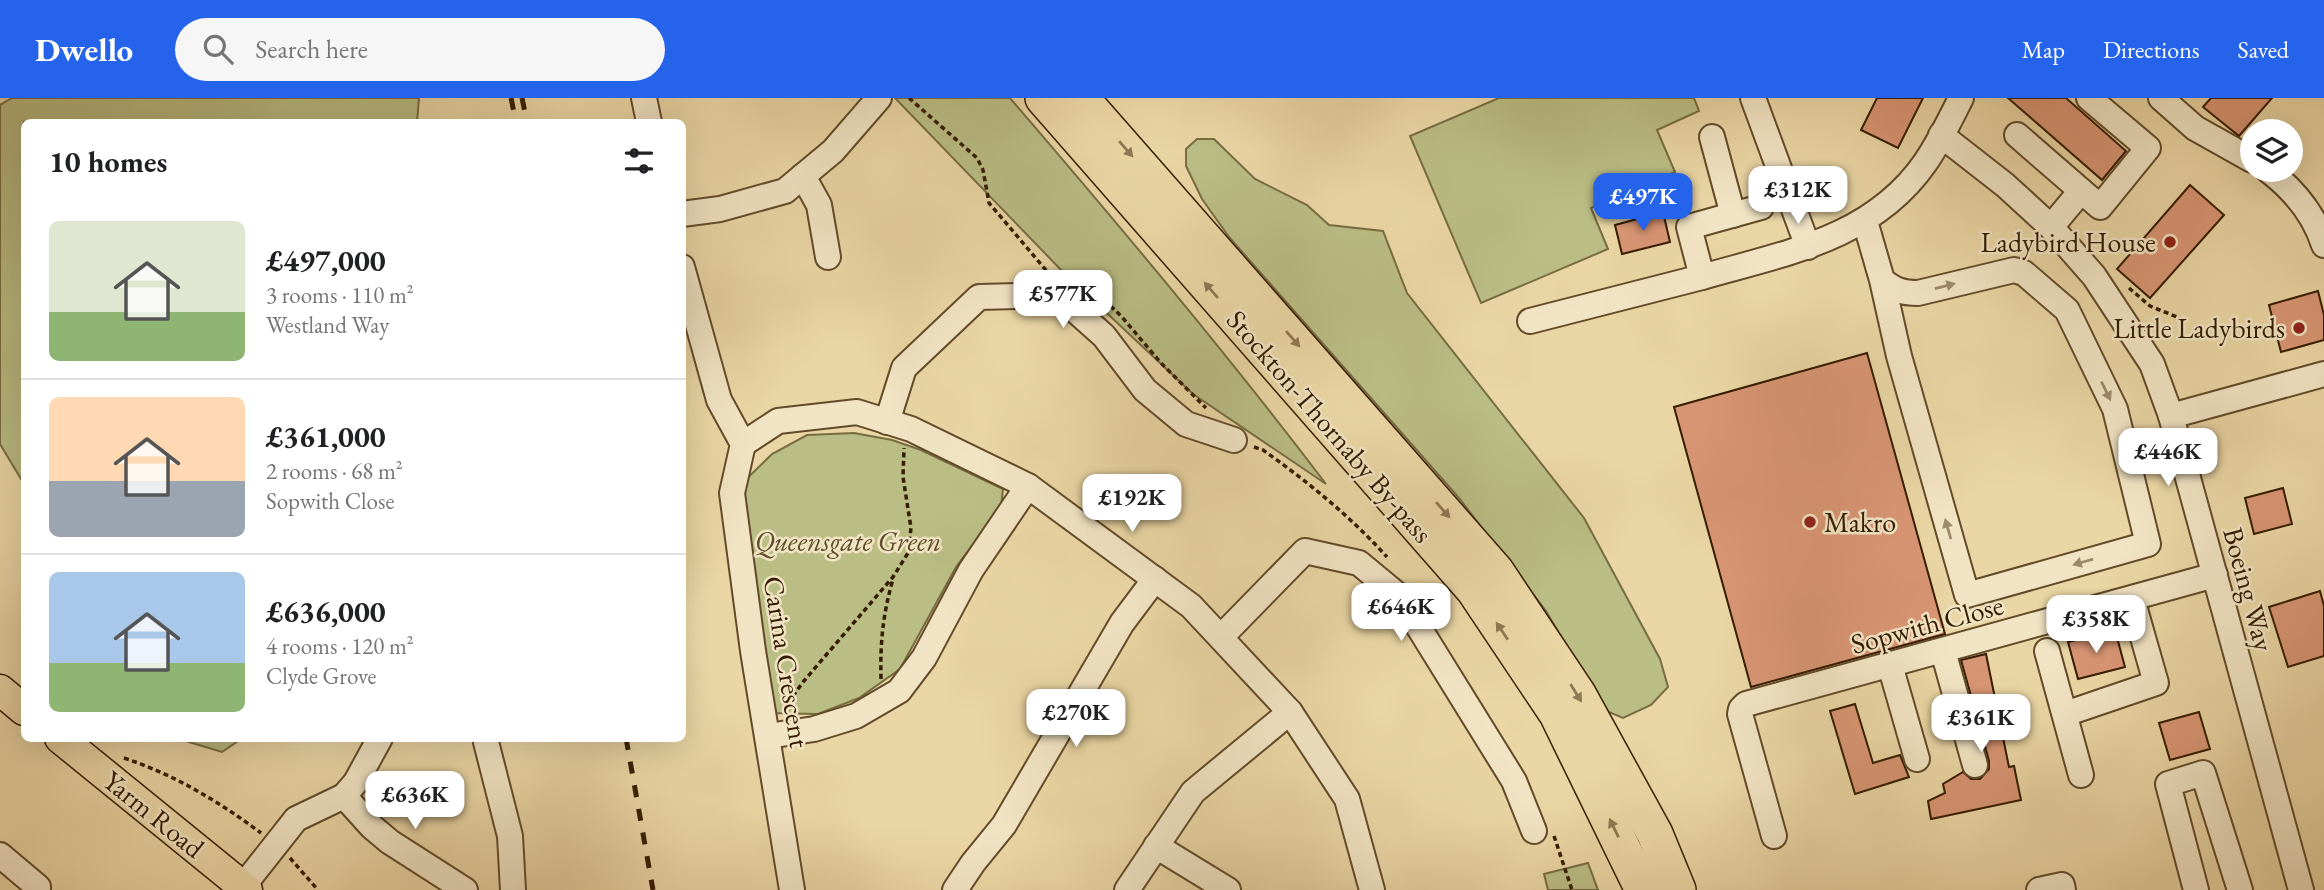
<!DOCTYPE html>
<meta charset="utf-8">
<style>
body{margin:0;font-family:"EB Garamond",serif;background:#f6f6f6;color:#202124;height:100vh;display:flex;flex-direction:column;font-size:26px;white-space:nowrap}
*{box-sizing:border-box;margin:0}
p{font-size:23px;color:#757577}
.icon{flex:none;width:38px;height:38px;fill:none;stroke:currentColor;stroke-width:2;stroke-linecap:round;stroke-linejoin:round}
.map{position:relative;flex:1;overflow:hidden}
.side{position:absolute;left:21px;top:21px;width:665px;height:623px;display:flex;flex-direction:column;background:#fff;border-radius:10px;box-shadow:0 7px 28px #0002}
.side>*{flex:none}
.fabs{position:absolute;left:2240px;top:21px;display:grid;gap:14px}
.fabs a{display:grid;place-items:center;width:63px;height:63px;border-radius:50%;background:#fff;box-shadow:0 7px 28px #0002;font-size:35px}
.price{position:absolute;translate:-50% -60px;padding:0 16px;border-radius:14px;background:#fff;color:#222;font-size:23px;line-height:46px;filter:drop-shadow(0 2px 4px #0008)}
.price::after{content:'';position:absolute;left:50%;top:42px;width:21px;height:16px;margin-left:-10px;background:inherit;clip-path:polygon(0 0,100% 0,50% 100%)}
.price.selected{background:#2563eb;color:#fff}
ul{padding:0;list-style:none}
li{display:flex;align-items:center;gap:21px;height:175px;padding:0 28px}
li+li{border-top:2px solid #e0e0e0}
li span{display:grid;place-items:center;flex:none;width:196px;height:140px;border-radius:10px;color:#555}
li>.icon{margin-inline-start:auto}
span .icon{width:84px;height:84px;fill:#fffc;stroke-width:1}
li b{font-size:30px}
h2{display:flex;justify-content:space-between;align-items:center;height:84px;padding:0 28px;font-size:30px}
header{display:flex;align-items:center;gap:42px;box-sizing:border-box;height:98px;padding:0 35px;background:#2563eb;color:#fff}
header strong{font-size:33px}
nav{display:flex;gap:38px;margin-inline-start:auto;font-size:24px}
.search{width:490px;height:63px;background:#f6f6f6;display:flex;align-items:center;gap:18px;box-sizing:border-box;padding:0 24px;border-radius:38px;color:#757577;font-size:26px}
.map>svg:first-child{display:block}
.green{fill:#babd84;stroke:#776c42;stroke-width:2}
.building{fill:#d89573;stroke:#341b00;stroke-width:2}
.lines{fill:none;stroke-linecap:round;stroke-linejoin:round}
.minor-casing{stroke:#624a29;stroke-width:28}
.major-casing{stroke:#341b00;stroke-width:33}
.highway-casing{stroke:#341b00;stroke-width:38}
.path{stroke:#341b00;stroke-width:3.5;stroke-dasharray:5 3.5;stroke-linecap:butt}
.minor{stroke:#f1e4c4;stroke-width:24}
.major{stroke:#ead6a4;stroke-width:30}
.highway{stroke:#ead6a4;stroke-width:35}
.rail{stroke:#341b00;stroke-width:5;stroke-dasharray:12 12;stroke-linecap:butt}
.oneway{fill:#8f7852}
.oneway2{fill:#9c8a6c}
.poi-dot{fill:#8f2418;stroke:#f1e4c4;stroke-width:2.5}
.labels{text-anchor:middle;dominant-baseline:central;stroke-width:5;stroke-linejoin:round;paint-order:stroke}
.poi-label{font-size:28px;fill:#341b00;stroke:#f1e4c4;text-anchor:end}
.street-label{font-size:28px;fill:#341b00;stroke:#f1e4c4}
.park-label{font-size:28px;font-style:italic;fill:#5c4c28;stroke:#f1e4c4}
</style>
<header>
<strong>Dwello</strong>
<div class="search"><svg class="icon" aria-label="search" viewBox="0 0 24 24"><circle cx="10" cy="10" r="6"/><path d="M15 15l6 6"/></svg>Search here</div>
<nav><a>Map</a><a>Directions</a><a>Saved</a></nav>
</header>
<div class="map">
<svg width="2324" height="792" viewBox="0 0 2324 792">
<rect width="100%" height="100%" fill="#ead6a4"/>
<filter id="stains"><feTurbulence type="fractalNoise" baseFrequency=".00286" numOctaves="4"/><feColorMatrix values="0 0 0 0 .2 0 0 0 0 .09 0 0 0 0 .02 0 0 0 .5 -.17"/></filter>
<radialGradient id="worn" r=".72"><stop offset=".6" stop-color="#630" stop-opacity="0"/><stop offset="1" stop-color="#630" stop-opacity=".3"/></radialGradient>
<g class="green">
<path d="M12,0H419L417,24H24V386L0,346V7Z"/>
<path d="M895,0H1010C1118,126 1225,253 1326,386L1193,296L1063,174Z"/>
<path d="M1499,0H1694L1699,13L1657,32L1675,74L1591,110L1608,151L1481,205L1410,38Z"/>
<path d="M1197,41H1214L1255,81L1307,107L1329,127L1383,133L1407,195L1584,420L1660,561L1668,589L1651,607L1623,620L1604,612L1546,513L1459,400L1229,139L1202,101L1186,68V51Z"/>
<path d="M854,335L892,342L921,352L1003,391L1001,409L956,469L900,571L859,600L818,616L764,615L732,395L772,356L807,337Z"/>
<path d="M179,641H241L222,654Z"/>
<path d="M1588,765L1598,792H1548L1544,776Z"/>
</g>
<g class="building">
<path d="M1877,0H1923L1898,50L1861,32Z"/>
<path d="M2008,0H2066L2126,53L2102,82Z"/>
<path d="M2211,0H2272L2239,38L2203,9Z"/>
<path d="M2190,87L2224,117L2150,200L2117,171Z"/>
<path d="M1663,114L1670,144L1622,156L1615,127Z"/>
<path d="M2318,193L2324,217V242L2281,254L2269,207Z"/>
<path d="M1867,255L1945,536L1751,589L1674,309Z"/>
<path d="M2283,390L2292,426L2254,436L2245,400Z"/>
<path d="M2320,493L2324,508V558L2288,569L2269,509Z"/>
<path d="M2115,532L2125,569L2078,581L2068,544Z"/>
<path d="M1986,556L2009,669L2014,668L2021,702L1931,721L1928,703L1945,695L1943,686L1963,674L1971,681H1980L1989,671V663L1961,562Z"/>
<path d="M1855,606L1873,665L1900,657L1909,679L1855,696L1830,613Z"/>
<path d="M2199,614L2210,651L2170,662L2159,625Z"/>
</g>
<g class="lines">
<g class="minor-casing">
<g id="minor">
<path d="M644,0L649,24"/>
<path d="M1753,0L1808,149"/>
<path d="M2161,0L2195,30L2252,62"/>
<path d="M1941,37L2005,87L2051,129L2094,178L2152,266L2171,318L2301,792"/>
<path d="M2017,37L2100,109L2148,50L2089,0"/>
<path d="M1712,39L1733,117"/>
<path d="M2268,72C2293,91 2314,116 2324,147"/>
<path d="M803,78L819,107L828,159"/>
<path d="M682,116L720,111L785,93L833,53L879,0"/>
<path d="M1865,123L1882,182L1899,258L1967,497L2148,446L2115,311L2067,212L2024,175L2014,172L1918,195C1902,195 1894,192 1882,182"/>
<path d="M2051,129L2081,93"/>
<path d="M682,169L719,302L743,346"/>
<path d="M1702,179C1785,155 1872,141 1925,65C1939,45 1950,22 1961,0"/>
<path d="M1530,223L1702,179L1689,129L1761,109"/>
<path d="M2171,318L2324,276"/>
<path d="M887,324L904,270L979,199L1021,198L1067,205L1104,238L1145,292L1186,326L1234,342"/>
<path d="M743,346L778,323L857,314L911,331L1028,388L1191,508L1290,614L1347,701L1372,792"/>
<path d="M743,346L732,395L753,553L792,792"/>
<path d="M1221,539L1305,453L1359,465L1400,499L1514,683L1534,733"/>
<path d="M1943,553L1975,667"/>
<path d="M2047,553L2081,677"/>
<path d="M1890,567L1917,661"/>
<path d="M2065,616L2156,585L2132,501"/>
<path d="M768,638L814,631L856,618L899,593L924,560L971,472L1028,388"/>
<path d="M486,644L510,738L513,792"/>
<path d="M344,698L372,729L390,744L465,792"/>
<path d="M1774,738L1740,616L1741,611L1746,606L2215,477"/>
<path d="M1156,748L1228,792"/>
<path d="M0,757L38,789V792"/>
<path d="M240,792L296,721L344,698L356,684L380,640"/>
<path d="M955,792L973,765L1004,727L1122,525L1155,481"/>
<path d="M1127,792L1193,694L1290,614"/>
<path d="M2039,792L2062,787L2063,792"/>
<path d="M2196,792L2168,686L2203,675L2240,792"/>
</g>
</g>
<g class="major-casing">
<g id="major">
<path d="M0,592L24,612"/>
<path d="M60,640L247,792"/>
</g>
</g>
<g class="highway-casing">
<g id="highway">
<path d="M1043,0L1474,492L1557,616L1643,792"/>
<path d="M1081,0L1496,473L1578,596L1655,736L1678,792"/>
</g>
</g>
<g class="path">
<path d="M909,0L977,60L983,72L989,105L1045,171L1057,181"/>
<path d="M2129,190L2150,208L2182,221"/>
<path d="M1083,191L1094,192L1122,219L1161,265L1206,310"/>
<path d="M1254,349L1263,352C1308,384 1350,418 1387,459"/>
<path d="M881,581C880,544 883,516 893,481"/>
<path d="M783,612L803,584L893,479L908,455L911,430L903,379L904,350"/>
<path d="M124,660C175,677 218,703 261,735"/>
<path d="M1554,738L1572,792"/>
<path d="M290,760L318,792"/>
</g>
<use href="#minor" class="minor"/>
<use href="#major" class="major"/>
<use href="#highway" class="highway"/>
<g class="rail">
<path d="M511,0L516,24"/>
<path d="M522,0L527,24"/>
<path d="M626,640L653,792"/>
</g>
</g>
<defs><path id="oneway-solid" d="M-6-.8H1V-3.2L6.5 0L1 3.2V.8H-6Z" transform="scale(1.75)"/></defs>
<g class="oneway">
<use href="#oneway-solid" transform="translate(1126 51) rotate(49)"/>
<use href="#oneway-solid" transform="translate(1211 192) rotate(-131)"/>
<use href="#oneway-solid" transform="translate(1293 241) rotate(49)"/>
<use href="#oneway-solid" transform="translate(1443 412) rotate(49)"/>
<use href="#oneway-solid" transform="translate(1502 533) rotate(-124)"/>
<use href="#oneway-solid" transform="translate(1576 595) rotate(58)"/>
<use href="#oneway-solid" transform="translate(1614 730) rotate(-116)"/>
</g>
<g class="oneway2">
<use href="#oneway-solid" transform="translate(1945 188) rotate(-14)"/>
<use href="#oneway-solid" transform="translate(2106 293) rotate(64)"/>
<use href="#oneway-solid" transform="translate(1948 431) rotate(-106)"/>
<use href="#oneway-solid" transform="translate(2083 464) rotate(164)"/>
</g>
<g class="poi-dot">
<circle cx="2170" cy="144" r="7"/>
<circle cx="2299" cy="230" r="7"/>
<circle cx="1810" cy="424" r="7"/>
</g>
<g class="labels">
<g class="poi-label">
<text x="2156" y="144">Ladybird House</text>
<text x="2285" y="230">Little Ladybirds</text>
<text x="1824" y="424" text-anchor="start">Makro</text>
</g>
<g class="street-label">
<text transform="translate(1330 328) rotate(49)">Stockton-Thornaby By-pass</text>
<text transform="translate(2249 491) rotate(75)">Boeing Way</text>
<text transform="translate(1927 526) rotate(-15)">Sopwith Close</text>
<text transform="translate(787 564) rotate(81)">Carina Crescent</text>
<text transform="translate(154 716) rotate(39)">Yarm Road</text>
</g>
<g class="park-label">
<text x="848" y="443">Queensgate Green</text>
</g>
</g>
<rect width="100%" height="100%" filter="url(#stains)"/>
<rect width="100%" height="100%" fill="url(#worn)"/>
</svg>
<div class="fabs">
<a><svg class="icon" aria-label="layers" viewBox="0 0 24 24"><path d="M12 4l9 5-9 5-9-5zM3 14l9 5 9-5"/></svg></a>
</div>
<b class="price" style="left:1798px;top:128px">£312K</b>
<b class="price selected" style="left:1643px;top:135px">£497K</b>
<b class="price" style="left:1063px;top:232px">£577K</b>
<b class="price" style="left:2168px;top:390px">£446K</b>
<b class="price" style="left:1132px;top:436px">£192K</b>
<b class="price" style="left:1401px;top:545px">£646K</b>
<b class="price" style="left:2096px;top:557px">£358K</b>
<b class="price" style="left:1076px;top:651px">£270K</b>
<b class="price" style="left:1981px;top:656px">£361K</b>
<b class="price" style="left:415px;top:733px">£636K</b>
<section class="side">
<h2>10 homes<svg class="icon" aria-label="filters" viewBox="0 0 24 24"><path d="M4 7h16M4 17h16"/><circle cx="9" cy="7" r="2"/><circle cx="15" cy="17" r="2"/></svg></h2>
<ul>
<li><span style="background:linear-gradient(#dfe7d0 65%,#8fb573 0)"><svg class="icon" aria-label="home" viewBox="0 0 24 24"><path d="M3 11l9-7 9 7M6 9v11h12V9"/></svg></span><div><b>£497,000</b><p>3 rooms · 110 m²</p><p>Westland Way</p></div></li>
<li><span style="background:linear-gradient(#ffd9b3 60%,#9aa5b1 0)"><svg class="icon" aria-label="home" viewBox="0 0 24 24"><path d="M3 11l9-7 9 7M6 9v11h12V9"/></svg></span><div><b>£361,000</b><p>2 rooms · 68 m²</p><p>Sopwith Close</p></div></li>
<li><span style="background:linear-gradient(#a9c7e8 65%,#8fb573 0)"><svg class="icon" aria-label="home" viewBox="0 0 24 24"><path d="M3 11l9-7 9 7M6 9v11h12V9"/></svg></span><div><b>£636,000</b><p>4 rooms · 120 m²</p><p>Clyde Grove</p></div></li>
</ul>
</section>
</div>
